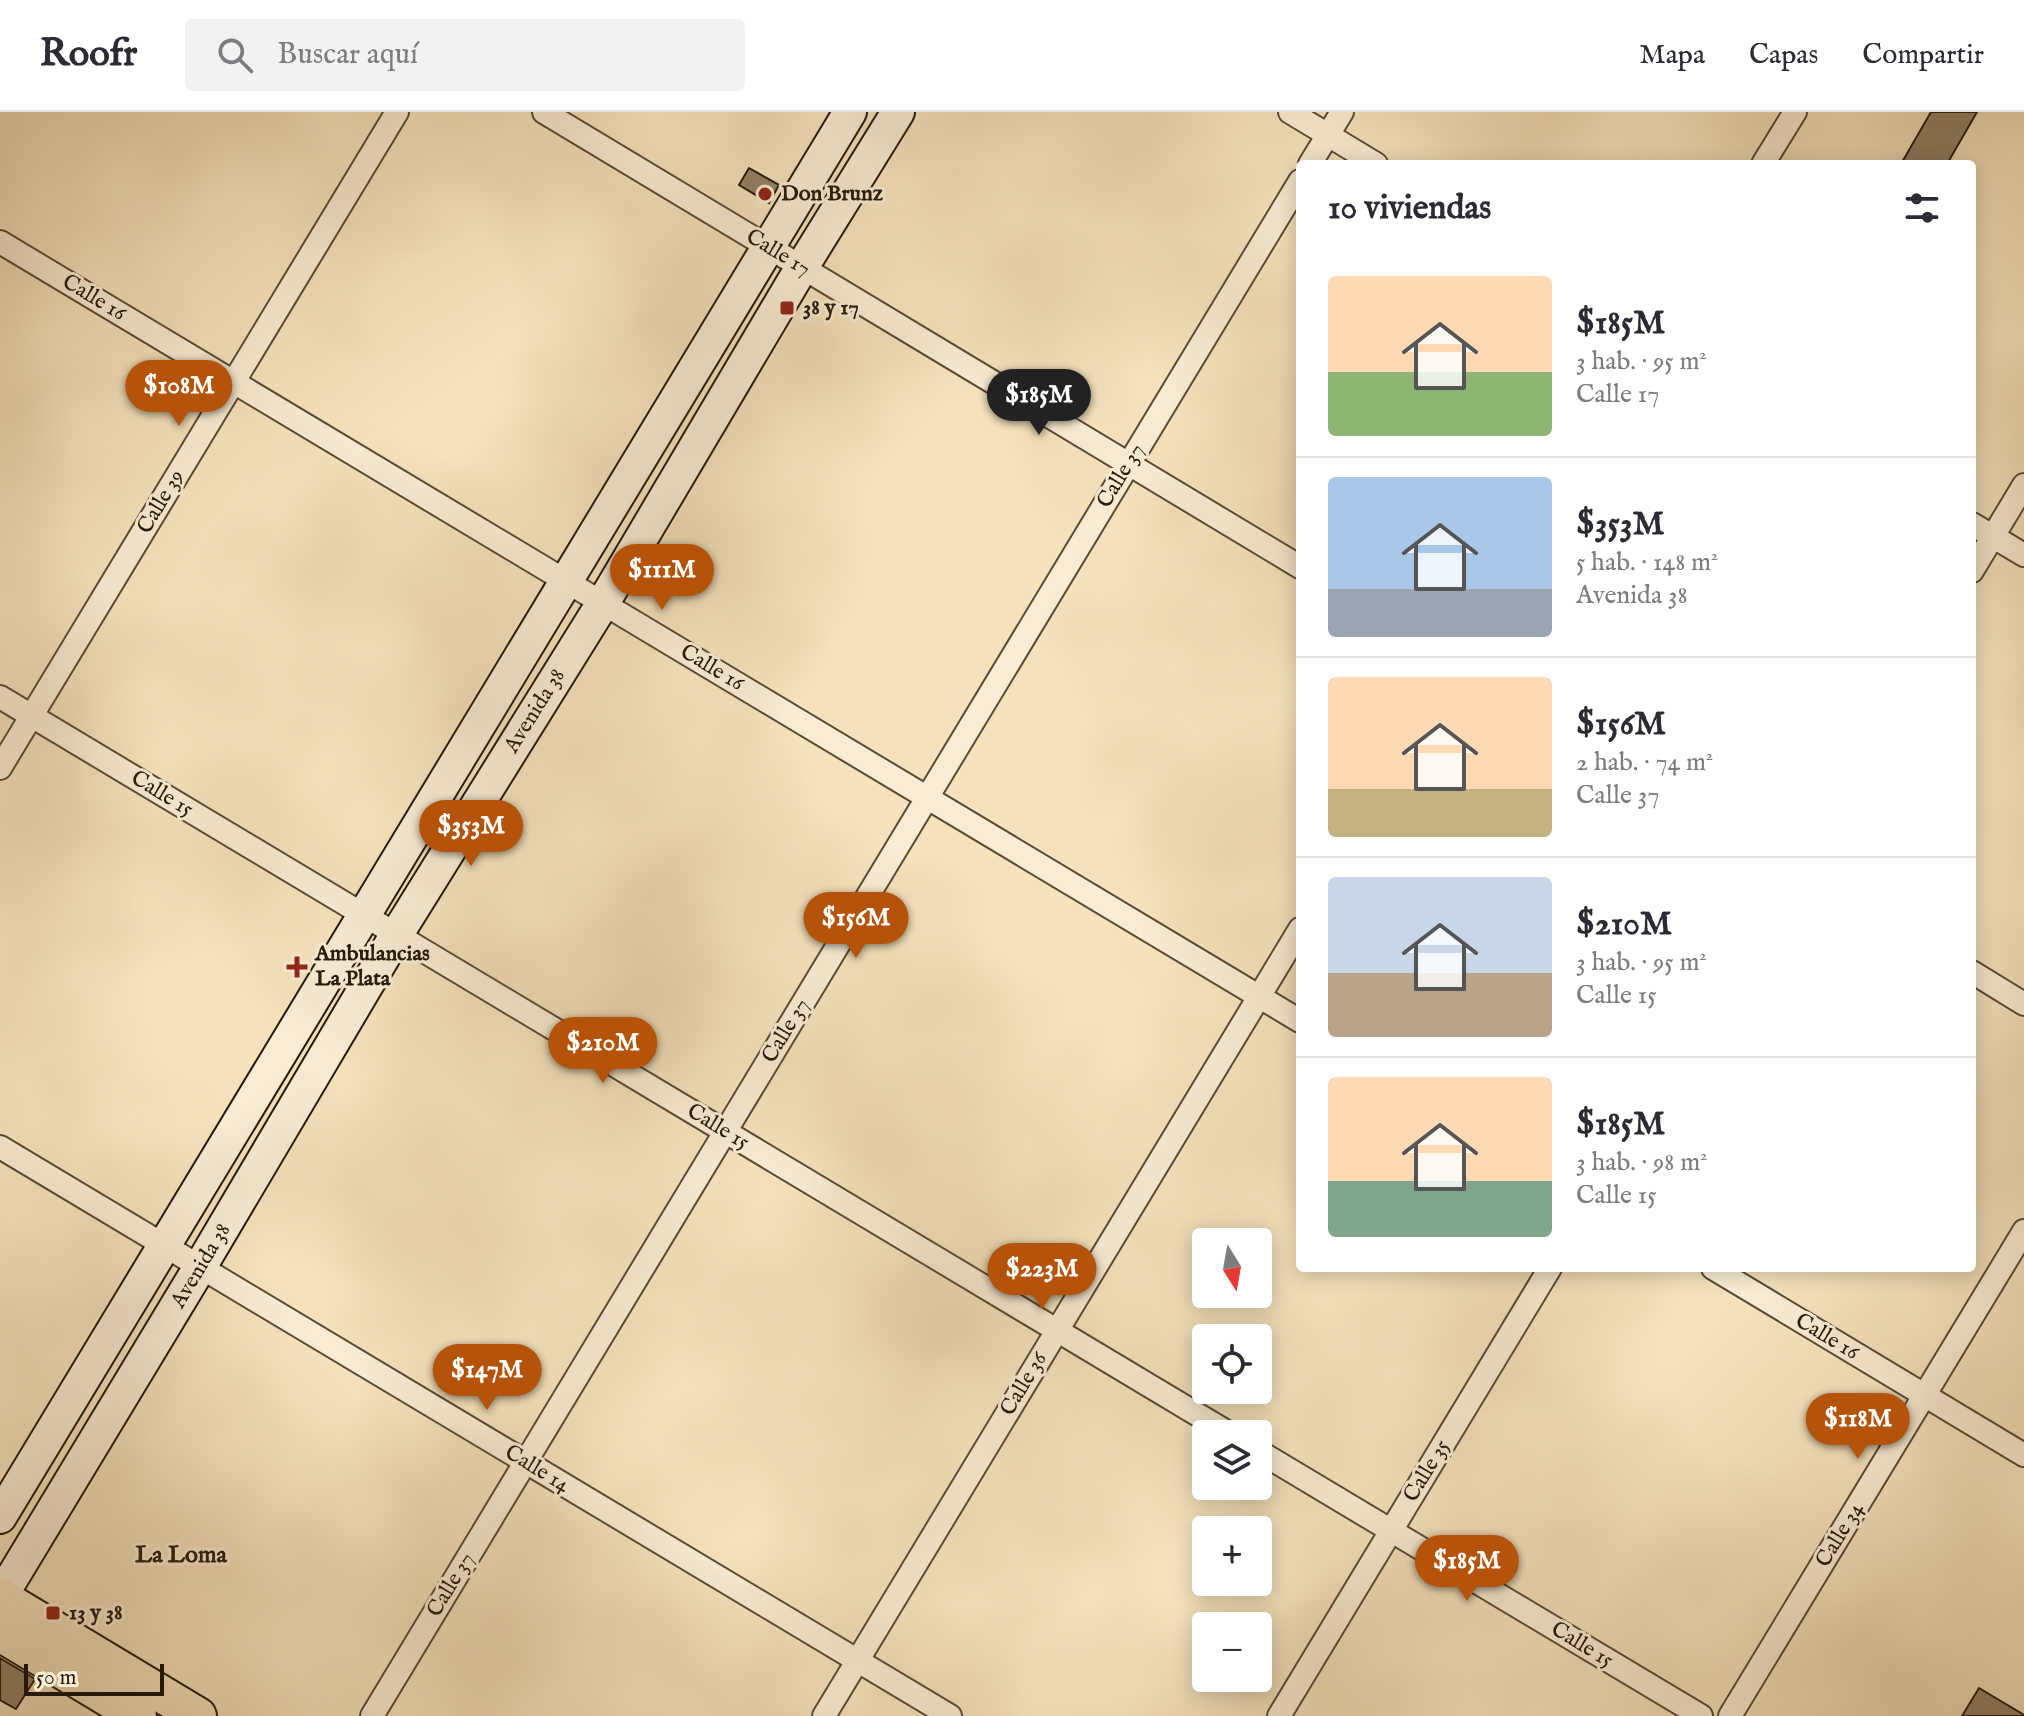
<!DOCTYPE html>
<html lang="es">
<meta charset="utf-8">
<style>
body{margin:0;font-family:"IM FELL English",serif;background:#f2f2f3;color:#2b2b33;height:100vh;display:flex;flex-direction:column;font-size:30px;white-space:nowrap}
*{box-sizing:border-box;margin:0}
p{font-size:26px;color:#7c7c81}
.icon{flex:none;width:44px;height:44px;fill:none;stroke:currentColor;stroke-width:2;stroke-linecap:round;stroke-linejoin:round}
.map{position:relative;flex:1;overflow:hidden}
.details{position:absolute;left:1296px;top:48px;width:680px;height:1112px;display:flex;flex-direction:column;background:#fff;border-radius:8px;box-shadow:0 4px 20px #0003}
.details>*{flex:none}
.needle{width:52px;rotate:169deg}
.fabs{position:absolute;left:1192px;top:1116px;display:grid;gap:16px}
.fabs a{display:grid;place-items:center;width:80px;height:80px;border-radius:8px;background:#fff;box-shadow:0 4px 20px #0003;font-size:40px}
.scale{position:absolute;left:24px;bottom:20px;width:140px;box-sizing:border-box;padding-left:8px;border:4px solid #26190a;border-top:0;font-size:22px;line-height:28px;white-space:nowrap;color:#26190a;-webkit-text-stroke:6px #f8ecd3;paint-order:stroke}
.price{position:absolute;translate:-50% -68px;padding:0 18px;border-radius:28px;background:#b45309;color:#fff;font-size:26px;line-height:52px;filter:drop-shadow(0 2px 4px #0008)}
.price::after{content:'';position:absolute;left:50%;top:48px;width:24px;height:18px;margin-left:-12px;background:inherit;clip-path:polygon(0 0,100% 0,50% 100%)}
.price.active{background:#222;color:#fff}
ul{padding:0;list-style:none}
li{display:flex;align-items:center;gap:24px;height:200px;padding:0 32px}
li+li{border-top:2px solid #e1e1e2}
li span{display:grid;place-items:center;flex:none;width:224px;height:160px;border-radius:8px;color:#555}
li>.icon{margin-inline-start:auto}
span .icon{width:96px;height:96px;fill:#fffc;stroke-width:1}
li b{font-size:34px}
h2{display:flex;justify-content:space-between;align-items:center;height:96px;padding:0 32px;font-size:34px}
header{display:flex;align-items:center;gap:48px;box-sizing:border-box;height:112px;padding:0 40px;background:#fff;border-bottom:2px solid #e1e1e2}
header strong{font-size:38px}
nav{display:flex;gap:44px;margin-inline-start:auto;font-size:28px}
.search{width:560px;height:72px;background:#f2f2f3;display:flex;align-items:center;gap:20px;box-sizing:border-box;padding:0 28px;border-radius:8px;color:#7c7c81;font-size:30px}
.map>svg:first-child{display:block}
.building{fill:#918267;stroke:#26190a;stroke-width:2}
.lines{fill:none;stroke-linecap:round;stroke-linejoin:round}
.street-casing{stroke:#5a4b36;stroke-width:26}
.secondary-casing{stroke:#26190a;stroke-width:36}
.primary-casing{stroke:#26190a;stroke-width:40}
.street{stroke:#f8ecd3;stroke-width:22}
.secondary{stroke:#f8ecd3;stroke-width:32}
.primary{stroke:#f4e2bc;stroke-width:36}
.poi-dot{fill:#8f2418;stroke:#f8ecd3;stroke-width:3}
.labels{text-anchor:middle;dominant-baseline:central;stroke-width:6;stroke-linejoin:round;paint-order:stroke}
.poi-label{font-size:22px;font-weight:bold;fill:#26190a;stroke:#f8ecd3;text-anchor:start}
.street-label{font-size:22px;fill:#26190a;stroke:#f8ecd3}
.neighbourhood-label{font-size:24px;font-weight:bold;fill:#26190a;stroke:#f8ecd3}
</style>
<header>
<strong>Roofr</strong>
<div class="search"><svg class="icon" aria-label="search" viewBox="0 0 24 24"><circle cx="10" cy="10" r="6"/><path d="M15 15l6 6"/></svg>Buscar aquí</div>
<nav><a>Mapa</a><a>Capas</a><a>Compartir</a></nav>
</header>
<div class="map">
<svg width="2024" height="1604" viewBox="0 0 2024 1604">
<rect width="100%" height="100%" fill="#f4e2bc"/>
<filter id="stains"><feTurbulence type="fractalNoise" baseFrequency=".0025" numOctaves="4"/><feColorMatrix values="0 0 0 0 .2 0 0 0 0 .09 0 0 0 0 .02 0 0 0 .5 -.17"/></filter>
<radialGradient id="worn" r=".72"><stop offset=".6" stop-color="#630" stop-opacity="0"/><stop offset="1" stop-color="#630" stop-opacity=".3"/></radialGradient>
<g class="building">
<path d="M1931,0H1977L1947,52H1901Z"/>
<path d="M749,56L779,73L769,91L739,73Z"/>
<path d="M0,1546L35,1567L16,1597L0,1588Z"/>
<path d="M1979,1576L2024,1603V1604H1962Z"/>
</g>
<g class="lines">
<g class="street-casing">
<g id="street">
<path d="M544,0L1300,455"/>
<path d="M1290,0L1376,52"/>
<path d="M1310,52L1342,0"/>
<path d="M1763,52L1795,0"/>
<path d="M0,130L1300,909"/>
<path d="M1972,412L2024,443"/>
<path d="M1972,459L2024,373"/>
<path d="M0,585L1230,1322"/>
<path d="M0,656L397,0"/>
<path d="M1972,860L2024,892"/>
<path d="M0,1035L950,1604"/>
<path d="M1713,1156L2024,1343"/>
<path d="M1258,1339L1701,1604"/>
<path d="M372,1604L1300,69"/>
<path d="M824,1604L1300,817"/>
<path d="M1279,1604L1550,1156"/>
<path d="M1730,1604L2024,1119"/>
</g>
</g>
<g class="secondary-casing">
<g id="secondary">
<path d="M0,1405L850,0"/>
<path d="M0,1486L200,1155L397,822L603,491L802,155L898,0"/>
</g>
</g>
<g class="primary-casing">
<g id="primary">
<path d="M0,1485L198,1604"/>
<path d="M0,1521L138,1604"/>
</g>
</g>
<use href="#street" class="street"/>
<use href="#secondary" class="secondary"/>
<use href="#primary" class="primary"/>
</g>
<g class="poi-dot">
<circle cx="765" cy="82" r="8"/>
<rect x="779" y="188" width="16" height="16" rx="4"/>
<path d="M293 843h8v8h8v8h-8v8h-8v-8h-8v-8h8z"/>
<rect x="45" y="1493" width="16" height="16" rx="4"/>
</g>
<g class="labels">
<g class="poi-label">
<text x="781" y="82">Don Brunz</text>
<text x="803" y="196">38 y 17</text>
<text x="315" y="842">Ambulancias<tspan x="315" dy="25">La Plata</tspan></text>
<text x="69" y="1501">13 y 38</text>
</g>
<g class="street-label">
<text transform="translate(778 141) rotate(31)">Calle 17</text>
<text transform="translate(94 186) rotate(31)">Calle 16</text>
<text transform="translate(1121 364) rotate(-59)">Calle 37</text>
<text transform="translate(161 390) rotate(-59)">Calle 39</text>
<text transform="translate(712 556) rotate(31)">Calle 16</text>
<text transform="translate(535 599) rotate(-58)">Avenida 38</text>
<text transform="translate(162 682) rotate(31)">Calle 15</text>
<text transform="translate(786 919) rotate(-59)">Calle 37</text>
<text transform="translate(718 1015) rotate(31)">Calle 15</text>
<text transform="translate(201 1154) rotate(-59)">Avenida 38</text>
<text transform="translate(1827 1225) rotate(31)">Calle 16</text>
<text transform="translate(1024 1272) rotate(-59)">Calle 36</text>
<text transform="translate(537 1357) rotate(31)">Calle 14</text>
<text transform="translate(1427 1359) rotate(-59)">Calle 35</text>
<text transform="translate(1840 1423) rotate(-59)">Calle 34</text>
<text transform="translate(451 1473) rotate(-59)">Calle 37</text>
<text transform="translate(1582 1533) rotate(31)">Calle 15</text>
</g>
<g class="neighbourhood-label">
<text x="181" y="1443">La Loma</text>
</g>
</g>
<rect width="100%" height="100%" filter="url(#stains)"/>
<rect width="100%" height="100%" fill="url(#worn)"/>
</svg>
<div class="fabs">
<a><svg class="needle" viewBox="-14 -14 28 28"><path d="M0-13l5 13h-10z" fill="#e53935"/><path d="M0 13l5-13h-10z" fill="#7c7c81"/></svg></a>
<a><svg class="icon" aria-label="locate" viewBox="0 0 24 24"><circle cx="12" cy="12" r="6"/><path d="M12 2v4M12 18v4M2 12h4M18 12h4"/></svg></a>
<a><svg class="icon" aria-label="layers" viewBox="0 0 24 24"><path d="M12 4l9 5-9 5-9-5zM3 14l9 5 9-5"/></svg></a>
<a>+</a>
<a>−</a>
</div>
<div class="scale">50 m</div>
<b class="price" style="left:179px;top:316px">$108M</b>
<b class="price active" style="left:1039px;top:325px">$185M</b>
<b class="price" style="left:662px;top:500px">$111M</b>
<b class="price" style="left:471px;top:756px">$353M</b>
<b class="price" style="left:856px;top:848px">$156M</b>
<b class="price" style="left:603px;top:973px">$210M</b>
<b class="price" style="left:1042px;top:1199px">$223M</b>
<b class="price" style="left:487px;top:1300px">$147M</b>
<b class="price" style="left:1858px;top:1349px">$118M</b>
<b class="price" style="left:1467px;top:1491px">$185M</b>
<section class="details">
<h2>10 viviendas<svg class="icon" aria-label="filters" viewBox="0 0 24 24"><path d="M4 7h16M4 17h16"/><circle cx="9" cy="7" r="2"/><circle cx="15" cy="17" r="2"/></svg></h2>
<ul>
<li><span style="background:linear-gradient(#ffd9b3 60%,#8fb573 0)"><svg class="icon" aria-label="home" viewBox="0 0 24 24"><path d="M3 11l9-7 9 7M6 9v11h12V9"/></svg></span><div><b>$185M</b><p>3 hab. · 95 m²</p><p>Calle 17</p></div></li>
<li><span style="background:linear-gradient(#a9c7e8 70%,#9aa5b1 0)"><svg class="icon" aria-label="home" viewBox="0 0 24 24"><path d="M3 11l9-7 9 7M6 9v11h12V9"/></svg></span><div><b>$353M</b><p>5 hab. · 148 m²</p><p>Avenida 38</p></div></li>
<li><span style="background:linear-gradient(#ffd9b3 70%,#c2b280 0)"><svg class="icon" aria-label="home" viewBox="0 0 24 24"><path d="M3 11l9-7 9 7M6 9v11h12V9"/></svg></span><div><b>$156M</b><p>2 hab. · 74 m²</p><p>Calle 37</p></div></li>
<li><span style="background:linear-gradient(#c9d6e8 60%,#b9a48a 0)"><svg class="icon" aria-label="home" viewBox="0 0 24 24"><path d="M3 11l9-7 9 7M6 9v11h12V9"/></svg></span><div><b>$210M</b><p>3 hab. · 95 m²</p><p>Calle 15</p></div></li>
<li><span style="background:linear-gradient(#ffd9b3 65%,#7fa58c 0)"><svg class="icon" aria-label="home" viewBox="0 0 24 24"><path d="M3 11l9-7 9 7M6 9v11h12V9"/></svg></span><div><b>$185M</b><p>3 hab. · 98 m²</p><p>Calle 15</p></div></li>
</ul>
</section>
</div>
